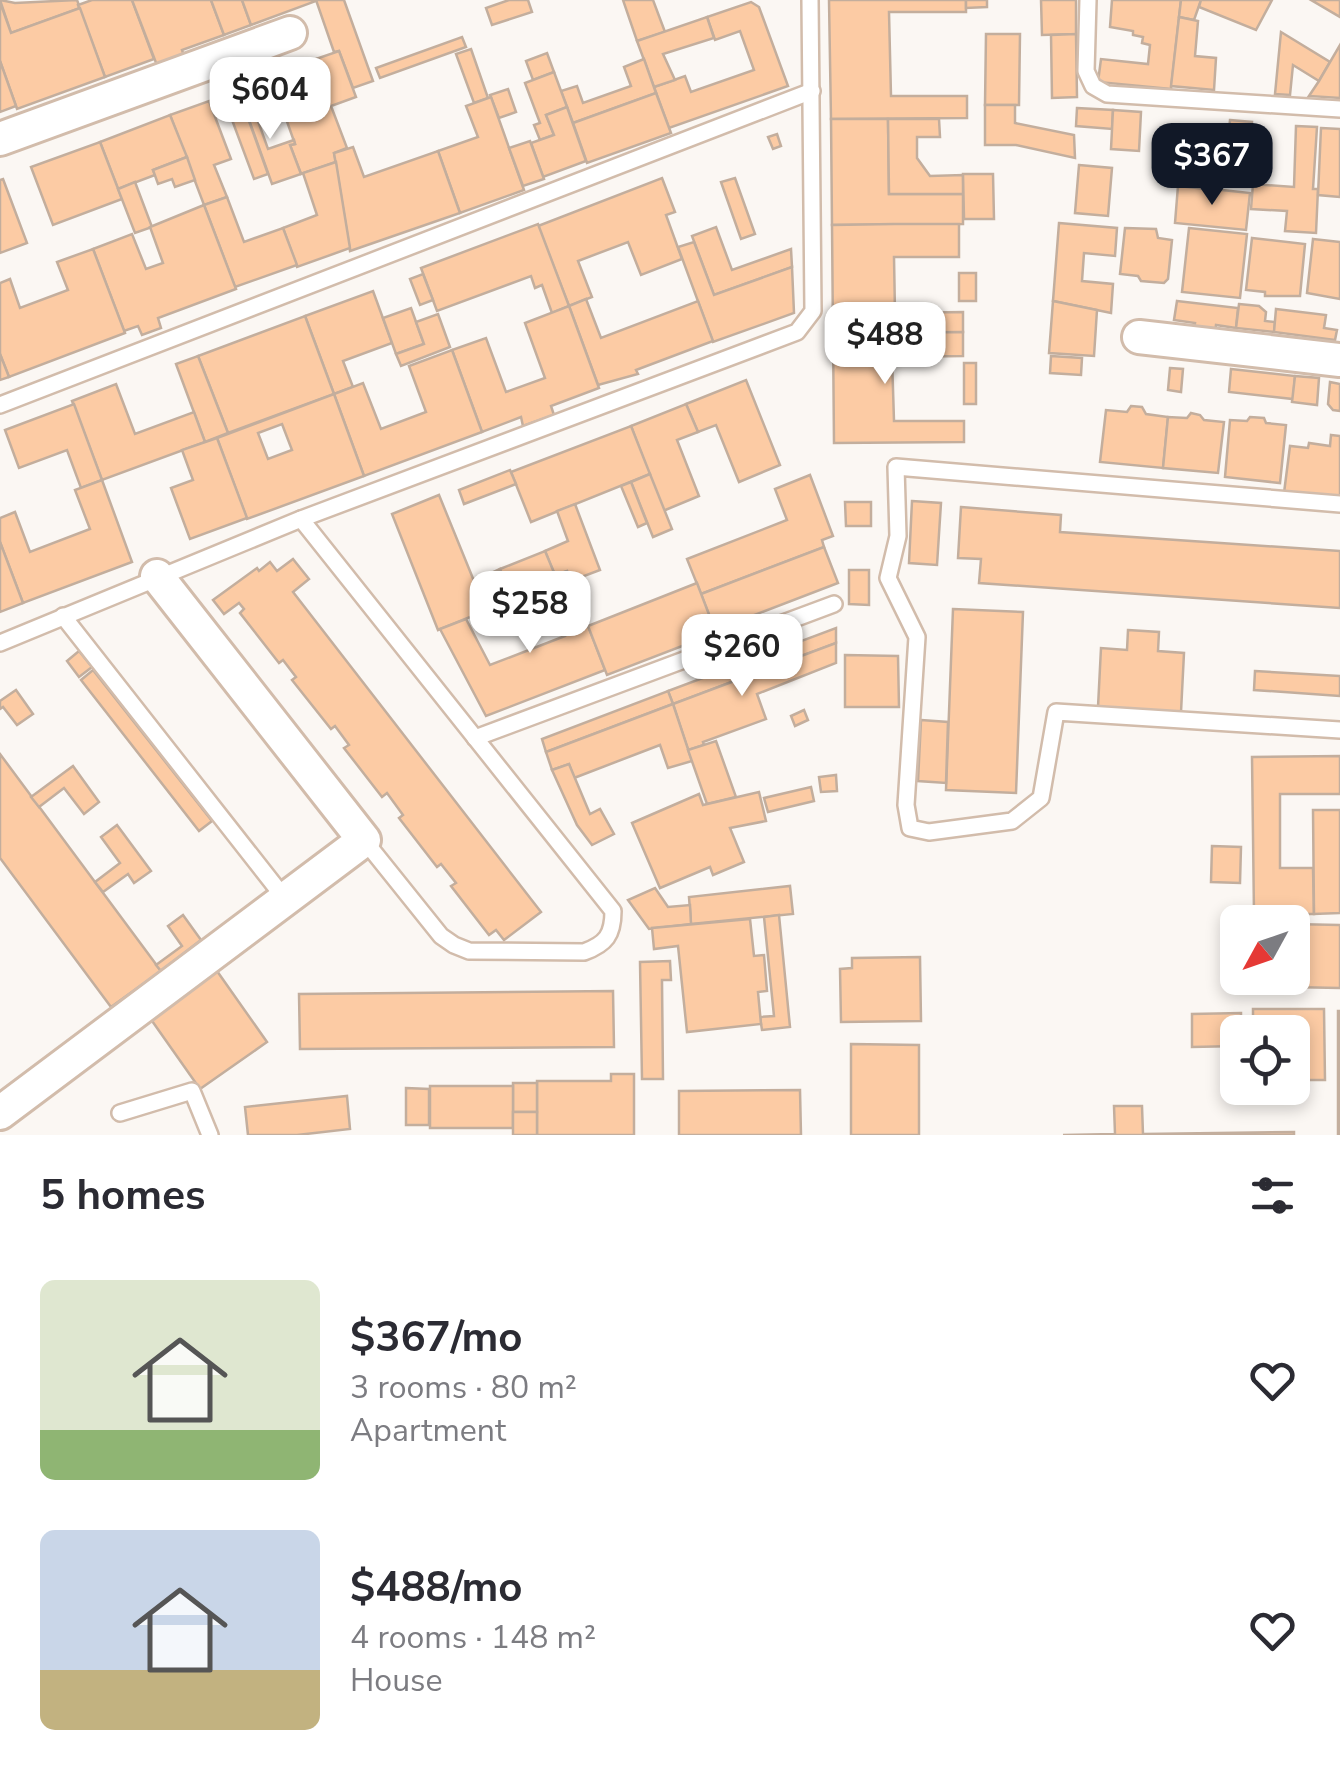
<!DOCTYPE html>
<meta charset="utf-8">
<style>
body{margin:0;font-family:"Nunito Sans",sans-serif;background:#f7f7f7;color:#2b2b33;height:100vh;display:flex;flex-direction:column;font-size:38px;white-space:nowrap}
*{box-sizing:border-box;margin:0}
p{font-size:32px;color:#7c7c81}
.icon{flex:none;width:55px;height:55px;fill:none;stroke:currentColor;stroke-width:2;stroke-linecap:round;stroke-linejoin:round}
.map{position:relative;height:1135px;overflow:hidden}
.side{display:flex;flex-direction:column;background:#fff;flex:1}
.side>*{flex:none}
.needle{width:65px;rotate:230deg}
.controls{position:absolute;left:1220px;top:905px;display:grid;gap:20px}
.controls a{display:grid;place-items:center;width:90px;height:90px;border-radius:15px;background:#fff;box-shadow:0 5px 15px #0003;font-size:50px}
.price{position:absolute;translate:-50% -85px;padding:0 22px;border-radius:20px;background:#fff;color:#222;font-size:32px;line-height:65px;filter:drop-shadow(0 2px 5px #0008)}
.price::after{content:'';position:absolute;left:50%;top:60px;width:30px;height:22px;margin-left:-15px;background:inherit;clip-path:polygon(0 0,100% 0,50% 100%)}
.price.on{background:#111827;color:#fff}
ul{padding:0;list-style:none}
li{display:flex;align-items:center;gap:30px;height:250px;padding:0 40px}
li span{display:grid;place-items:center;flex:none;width:280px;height:200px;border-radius:15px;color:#555}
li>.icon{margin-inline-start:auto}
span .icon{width:120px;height:120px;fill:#fffc;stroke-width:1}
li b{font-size:42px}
h2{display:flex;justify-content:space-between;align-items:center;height:120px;padding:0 40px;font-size:42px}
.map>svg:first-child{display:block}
.building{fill:#fccba4;stroke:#c3ae9d;stroke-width:2.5;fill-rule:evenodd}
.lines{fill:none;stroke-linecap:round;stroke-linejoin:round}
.lane-casing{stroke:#d2bcab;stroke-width:20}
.street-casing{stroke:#d2bcab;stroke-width:38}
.lane{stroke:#fff;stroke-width:15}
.street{stroke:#fff;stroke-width:32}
</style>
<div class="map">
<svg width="1340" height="1135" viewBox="0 0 1340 1135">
<rect width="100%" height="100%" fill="#fbf7f3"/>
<g class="building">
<path d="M0,0L15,3L77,0L80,8L11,33Z"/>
<path d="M92,0H132L154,59L105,77L78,5Z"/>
<path d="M132,0H211L224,35L182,50L185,59L158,68Z"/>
<path d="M211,0H242L251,25L224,35Z"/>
<path d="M242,0H316V1L251,25Z"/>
<path d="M344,0L373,81L353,88L339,51L334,52L316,0Z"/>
<path d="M509,0H528L532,12L492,25L486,8Z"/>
<path d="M623,0H653L665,32L637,41Z"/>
<path d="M829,0H966V12H889L891,96H967V118L831,119Z"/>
<path d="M966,0H987V7L966,8Z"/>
<path d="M1041,0H1076V34L1042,35Z"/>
<path d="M1112,0H1181L1171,89L1098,82L1101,59L1148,64L1150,45L1142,43L1143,37L1133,35V31L1110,27Z"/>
<path d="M1181,0H1201L1194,20L1179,17Z"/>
<path d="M1201,0H1272L1256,30L1199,7Z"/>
<path d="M1311,0H1340V17Z"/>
<path d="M0,2L11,33L80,8L105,77L17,109L0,61Z"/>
<path d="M751,2L759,7L788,86L669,128L654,87L685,76L691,92L754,70L740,31L715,40L707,17Z"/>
<path d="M707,17L714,38L663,54L675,80L654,87L637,41Z"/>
<path d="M1179,17L1198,21L1195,56L1216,58L1214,90L1171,86Z"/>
<path d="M1281,32L1330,62L1319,81L1293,65L1290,95L1275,94Z"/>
<path d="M986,34H1020L1019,105H985Z"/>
<path d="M1076,34L1077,97L1052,98L1051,35Z"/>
<path d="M462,37L466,47L380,78L376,68Z"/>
<path d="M1340,45V98L1309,96L1319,81Z"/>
<path d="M471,49L488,98L474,103L456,54Z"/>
<path d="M339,51L356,97L331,106L347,148L334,153L336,162L301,174L290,145L295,144L273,82L310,69L307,62Z"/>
<path d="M547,53L554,72L533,80L526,61Z"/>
<path d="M644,59L656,93L573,123L561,91L577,86L583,103L631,86L624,67Z"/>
<path d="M0,61L16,106L0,112Z"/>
<path d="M554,72L567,107L546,115L554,135L540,140L534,125L540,123L525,83Z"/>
<path d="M265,82L269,92L250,99L268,149L294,140L295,144L290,145L301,174L272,184L239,92Z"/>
<path d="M508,89L516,112L499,118L490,95Z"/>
<path d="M656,93L671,133L587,163L573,123Z"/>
<path d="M240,96L268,174L254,179L225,101Z"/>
<path d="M491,97L524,190L460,213L438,151L478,137L466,106Z"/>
<path d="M209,101L231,159L214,165L227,197L204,205L170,115Z"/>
<path d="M985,105H1015V123L1074,135L1075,158L1016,145H985Z"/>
<path d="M567,107L586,161L543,177L531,143L554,135L546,115Z"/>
<path d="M1077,108L1113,110L1112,129L1076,126Z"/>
<path d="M1113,110L1141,112L1139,151L1111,149Z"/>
<path d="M170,115L187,157L153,170L155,175L118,189L100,142Z"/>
<path d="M831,119H888L889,194H963V224L832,225Z"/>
<path d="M888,119H939L940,137H917V158L930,176L963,175V194H889Z"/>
<path d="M1230,120L1252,122L1248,161L1226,159Z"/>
<path d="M1296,126L1317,127L1313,189H1318L1316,233L1285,231L1287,211L1251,209L1253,184L1294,187Z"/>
<path d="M1321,128L1340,129V197L1318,195Z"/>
<path d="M777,134L781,146L773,149L768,137Z"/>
<path d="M530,141L544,179L523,186L509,148Z"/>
<path d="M100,142L122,199L53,225L31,167Z"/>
<path d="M353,147L364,177L438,151L460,213L350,251L334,153Z"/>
<path d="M187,157L195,180L175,187L172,179L158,184L153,170Z"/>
<path d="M336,162L350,248L297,267L283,228L317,215L303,173Z"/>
<path d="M1079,165L1112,168L1108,216L1075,213Z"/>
<path d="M963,174H993L994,219H964Z"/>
<path d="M662,178L675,212L666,215L682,259L641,275L628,242L578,261L592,297L569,306L538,226Z"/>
<path d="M735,178L755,234L741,239L721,182Z"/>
<path d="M3,179L27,243L0,253V180Z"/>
<path d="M135,182L152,227L135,233L118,189Z"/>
<path d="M1213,184L1222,190L1250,193L1246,230L1175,223L1178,186L1206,189Z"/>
<path d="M227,197L244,242L283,228L297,265L235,287L204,205Z"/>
<path d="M204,205L236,289L158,318L161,328L142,335L138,326L124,331L93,249L132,234L146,269L163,263L150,227Z"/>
<path d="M1059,223L1117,228L1115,256L1084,253L1082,281L1113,284L1111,313L1053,301Z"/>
<path d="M538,224L569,306L552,313L542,285L535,288L531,276L437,311L421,268Z"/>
<path d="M894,224H959V257H894L895,313L963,312V332L833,333L832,225Z"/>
<path d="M716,227L732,270L791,249L792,267L714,295L692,236Z"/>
<path d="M1125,228L1156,229L1158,238L1172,240L1168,279L1164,283L1141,281L1138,276L1120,274Z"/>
<path d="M1189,228L1247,234L1240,298L1182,292Z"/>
<path d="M1252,238L1305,244L1300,296H1265V292L1246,290Z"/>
<path d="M1313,239L1340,242V299L1307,293Z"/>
<path d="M694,242L714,295L792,267L794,313L713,342L678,247Z"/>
<path d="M93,249L125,333L9,377L0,354V283L10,279L20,308L68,290L57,262Z"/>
<rect x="959" y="273" width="17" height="28"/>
<path d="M423,274L433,300L420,305L410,279Z"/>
<path d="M373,291L392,343L343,361L353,387L334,394L305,316Z"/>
<path d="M586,299L601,338L698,301L713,341L636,370L638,374L598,385L569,306Z"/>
<path d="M1053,301L1097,310L1094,356L1049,353Z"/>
<path d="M1177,301L1238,308L1236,328L1216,325L1215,332L1194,329L1195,323L1174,320Z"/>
<path d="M1239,304L1259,306L1266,312L1265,321L1275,322L1274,332L1236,328Z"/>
<path d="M569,306L599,388L551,406L554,415L523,426L521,417L482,432L452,350L486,338L506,392L545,378L525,323Z"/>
<path d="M411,308L424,344L396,354L383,318Z"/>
<path d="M1276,309L1326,315L1324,328L1337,330L1335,340L1274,332Z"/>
<path d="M438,314L450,347L401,366L396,354L424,344L416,322Z"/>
<path d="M305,316L334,394L228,433L198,356Z"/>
<path d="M963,332V356L892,357L894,421H964V442L834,443L833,333Z"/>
<path d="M452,350L482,432L364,476L334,394L363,383L381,429L426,412L409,366Z"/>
<path d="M0,354L9,377L0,380Z"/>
<path d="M198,356L228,433L205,442L176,364Z"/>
<path d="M1051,356L1082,358L1081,375L1050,373Z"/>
<rect x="964" y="363" width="12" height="41"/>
<path d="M1170,368L1183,369L1181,392L1168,390Z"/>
<path d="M1231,369L1295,376L1293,399L1229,392Z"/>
<path d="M1295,376L1319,378L1317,405L1292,402Z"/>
<path d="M746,380L780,465L739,482L716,425L698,432L686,404Z"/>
<path d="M1330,382L1340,384V411L1333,410L1328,404Z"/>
<path d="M116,384L135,434L194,412L205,442L102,480L72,401Z"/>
<path d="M334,394L364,476L247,519L217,438ZM282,424L292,450L268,459L258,433Z"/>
<path d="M74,404L102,480L81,488L67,450L19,468L5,430Z"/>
<path d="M686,404L698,432L677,440L699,496L663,511L631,426Z"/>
<path d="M1131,406L1142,407L1146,414L1168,417L1163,468L1100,462L1106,410L1127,412Z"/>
<path d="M1191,413L1200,415L1204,420L1224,422L1218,473L1163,468L1168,417L1187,418Z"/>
<path d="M1250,417L1264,418L1266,423L1286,425L1280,483L1225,477L1230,420L1247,421Z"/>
<path d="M631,426L650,474L531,522L511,472Z"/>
<path d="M1331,435L1340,436V500L1284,493L1290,446L1308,448L1309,443L1330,446Z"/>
<path d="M217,438L247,518L190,539L171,488L193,480L182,450Z"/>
<path d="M510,470L516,484L464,504L459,490Z"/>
<path d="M650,474L672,529L653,537L631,482Z"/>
<path d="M810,475L833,536L822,540L824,547L701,594L687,559L787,520L775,489Z"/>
<path d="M102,480L132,562L23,603L0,542V518L15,512L30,552L90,529L75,490Z"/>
<path d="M631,482L647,523L638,527L621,486Z"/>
<path d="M439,495L474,581L500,569L511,595L485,611L438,630L392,514Z"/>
<path d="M912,501L941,503L937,565L909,563Z"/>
<path d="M845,502H871V526H846Z"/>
<path d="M575,504L600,570L571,581L567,571L555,575L545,551L568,541L557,511Z"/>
<path d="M961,507L1061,515L1060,532L1340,551V608L979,583L981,559L958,558Z"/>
<path d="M0,542L23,603L0,612Z"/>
<path d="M824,547L838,583L715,630L701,594Z"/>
<path d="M545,551L555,575L511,595L500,569Z"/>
<path d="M293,559L309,579L293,592L541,912L504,940L496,930L489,935L451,886L456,883L441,864L437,867L399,818L403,815L387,793L382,797L344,748L349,745L335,726L331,729L292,680L296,677L283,660L279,663L240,613L244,609L239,603L224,614L213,600L257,568L259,571L270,562L277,571Z"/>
<path d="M849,570H869V605L849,604Z"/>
<path d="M567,571L605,670L486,716L440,629L466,619L490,665L565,636L543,580Z"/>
<path d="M697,583L716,633L607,675L588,626Z"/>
<path d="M953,609L1023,612L1016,793L946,790Z"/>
<path d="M836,628V643L673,704L668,691Z"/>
<path d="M1128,630L1159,632L1158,651L1184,653L1181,712L1098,707L1101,648L1127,650Z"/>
<path d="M836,643V663L757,694L766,719L703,742L704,745L688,750L673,704Z"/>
<path d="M79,651L92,667L79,677L67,661Z"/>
<path d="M845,655L898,656L899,707H845Z"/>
<path d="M93,670L212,821L199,831L81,680Z"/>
<path d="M1255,671L1340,676V696L1254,690Z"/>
<path d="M16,690L33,714L17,725L3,707L0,709V701Z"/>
<path d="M668,691L673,704L546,752L542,739Z"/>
<path d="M673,704L692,761L668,768L660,745L574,778L569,764L552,770L546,752Z"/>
<path d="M804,710L808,720L795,726L791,716Z"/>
<path d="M921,720L948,722L946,783L918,781Z"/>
<path d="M716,741L736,797L707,804L688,750Z"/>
<path d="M0,754L161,971L111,1007L0,858Z"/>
<path d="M1340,756V794H1280V868H1313L1314,914H1254L1252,757Z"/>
<path d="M569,764L590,814L600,809L614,834L592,845L577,825L552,770Z"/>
<path d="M73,766L99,802L84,814L64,788L39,807L31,797Z"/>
<path d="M836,775L837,791L821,792L819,777Z"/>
<path d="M811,787L814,801L768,812L764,798Z"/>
<path d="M759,792L766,821L730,828L744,862L713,875L710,867L660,888L632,823L699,794L703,805Z"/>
<path d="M1313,810H1340V913L1314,914Z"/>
<path d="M117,825L151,871L134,883L128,874L103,892L95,882L120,863L101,837Z"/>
<path d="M1212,846L1241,847L1240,883L1211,882Z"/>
<path d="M790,886L793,914L691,924L689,897Z"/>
<path d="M655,888L668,907L690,905L691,924L649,929L628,900Z"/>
<path d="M183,915L201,940L161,971L156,965L182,946L168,926Z"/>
<path d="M779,915L790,1027L762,1030L760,1017L774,1016L764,917Z"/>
<path d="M750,919L754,956L764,955L767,991L758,992L761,1024L687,1032L678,946L654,949L652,928Z"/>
<path d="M1292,924L1340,925V988L1290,987Z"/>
<path d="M920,957L921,1021L841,1022L840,969L852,968V958Z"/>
<path d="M670,961L671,980H662L663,1079H642L640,962Z"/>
<path d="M217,971L267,1042L200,1089L150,1018Z"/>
<path d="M1277,978H1290V987L1277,986Z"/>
<path d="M613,991L614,1047L300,1049L299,994Z"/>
<path d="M1253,1009H1324L1325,1080H1292V1032H1253Z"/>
<rect x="1338" y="1011" width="2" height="124"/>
<path d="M1241,1013V1032H1238V1046L1192,1047V1014Z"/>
<path d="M851,1044L919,1045V1135H851Z"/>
<path d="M611,1074H634V1135H537V1081H611Z"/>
<rect x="513" y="1083" width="24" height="29"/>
<rect x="430" y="1086" width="83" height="42"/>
<path d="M406,1088L429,1089V1125H406Z"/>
<path d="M800,1090L801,1135H679V1091Z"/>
<path d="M347,1096L350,1129L297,1135H248L245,1107Z"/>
<path d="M1114,1106H1142L1143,1134L1294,1132V1135H1063L1115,1134Z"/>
<rect x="513" y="1112" width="24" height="23"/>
</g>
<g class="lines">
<g class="lane-casing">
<g id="lane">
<path d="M1088,0L1086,71L1093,86L1107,94L1340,109"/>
<path d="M0,405L812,91"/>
<path d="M1340,504L896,467L898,536L888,578L917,637L906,805L910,828L929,832L1012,821L1041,798L1056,712L1340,730"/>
<path d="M301,519L613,911C613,935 606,944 584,952L469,951L454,945L441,936L364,840"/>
<path d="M63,616L286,900"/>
<path d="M0,643L301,519L797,332L813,311L810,0"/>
<path d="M475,738L834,604"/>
<path d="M120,1113L192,1091L210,1135"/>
</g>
</g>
<g class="street-casing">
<g id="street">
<path d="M0,139L290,33"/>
<path d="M1139,337L1340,360"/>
<path d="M0,1113L364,840L157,576"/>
</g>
</g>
<use href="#lane" class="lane"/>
<use href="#street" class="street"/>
</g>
</svg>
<div class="controls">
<a><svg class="needle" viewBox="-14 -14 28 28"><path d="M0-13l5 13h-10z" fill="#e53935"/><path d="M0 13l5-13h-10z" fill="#7c7c81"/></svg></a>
<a><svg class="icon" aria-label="locate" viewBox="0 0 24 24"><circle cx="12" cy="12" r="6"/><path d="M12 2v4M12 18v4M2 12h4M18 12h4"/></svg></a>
</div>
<b class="price" style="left:270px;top:142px">$604</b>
<b class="price on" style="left:1212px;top:208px">$367</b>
<b class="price" style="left:885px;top:387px">$488</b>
<b class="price" style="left:530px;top:656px">$258</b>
<b class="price" style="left:742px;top:699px">$260</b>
</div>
<section class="side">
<h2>5 homes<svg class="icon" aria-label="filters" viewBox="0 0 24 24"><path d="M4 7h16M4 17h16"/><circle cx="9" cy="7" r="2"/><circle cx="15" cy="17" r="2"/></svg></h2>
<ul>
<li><span style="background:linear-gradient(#dfe7d0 75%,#8fb573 0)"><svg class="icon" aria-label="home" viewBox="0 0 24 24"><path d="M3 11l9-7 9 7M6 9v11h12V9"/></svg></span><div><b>$367/mo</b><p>3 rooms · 80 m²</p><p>Apartment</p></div><svg class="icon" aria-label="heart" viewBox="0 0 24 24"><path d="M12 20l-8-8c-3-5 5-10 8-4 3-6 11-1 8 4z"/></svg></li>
<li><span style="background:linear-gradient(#c9d6e8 70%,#c2b280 0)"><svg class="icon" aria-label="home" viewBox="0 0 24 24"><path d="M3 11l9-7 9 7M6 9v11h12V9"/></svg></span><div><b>$488/mo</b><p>4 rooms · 148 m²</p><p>House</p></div><svg class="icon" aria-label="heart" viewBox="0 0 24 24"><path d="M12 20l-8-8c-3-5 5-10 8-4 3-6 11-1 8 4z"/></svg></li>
</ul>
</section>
